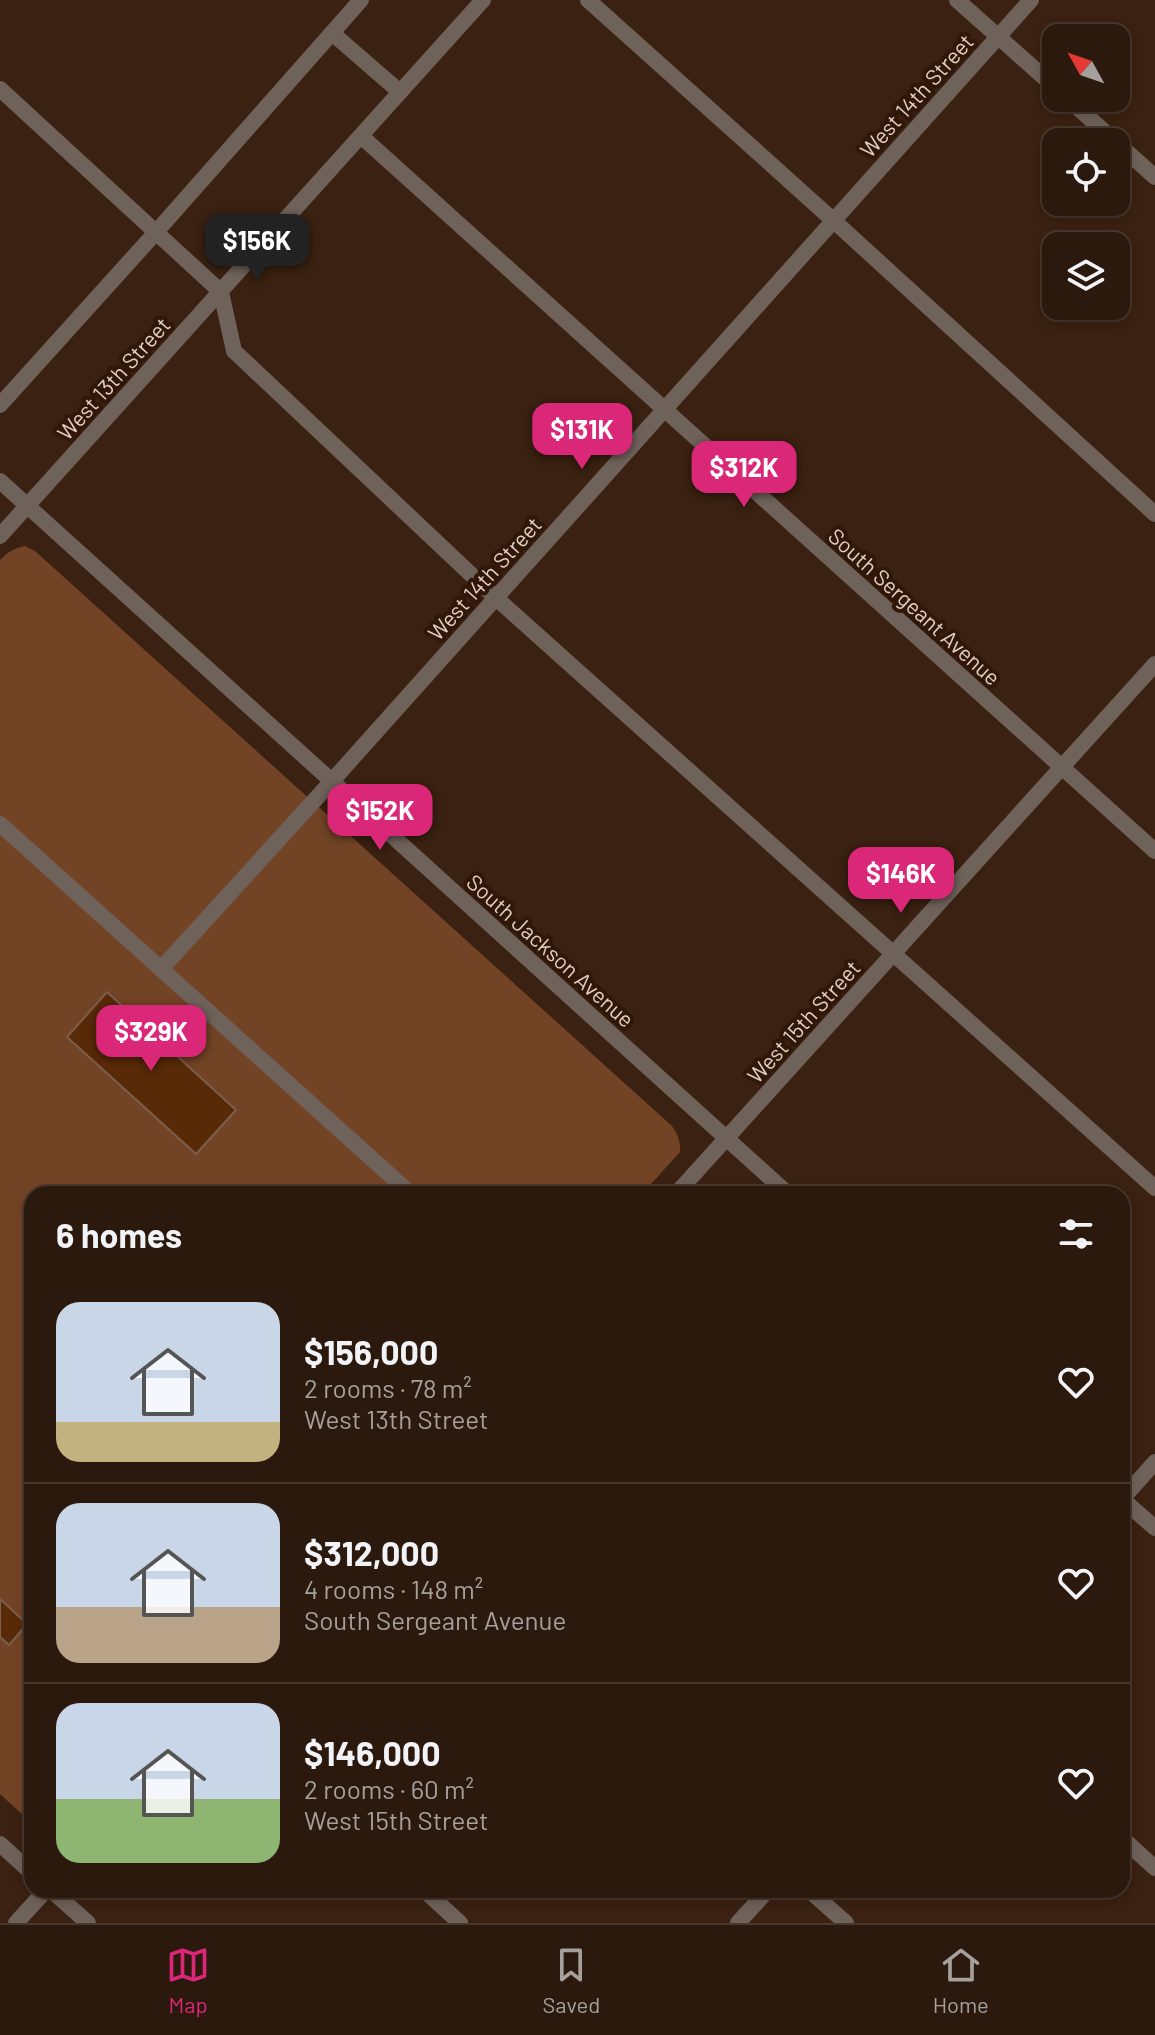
<!DOCTYPE html>
<meta charset="utf-8">
<style>
body{margin:0;font-family:Barlow,sans-serif;background:#342216;color:#f1f3f6;height:100vh;display:flex;flex-direction:column;font-size:30px;white-space:nowrap}
*{box-sizing:border-box;margin:0}
p{font-size:26px;color:#a6a09d}
.icon{flex:none;width:44px;height:44px;fill:none;stroke:currentColor;stroke-width:2;stroke-linecap:round;stroke-linejoin:round}
.map{position:relative;flex:1;overflow:hidden}
.panel{position:absolute;left:24px;top:1186px;width:1106px;height:712px;display:flex;flex-direction:column;background:#2c190d;border-radius:24px;box-shadow:0 4px 12px #0003,0 0 0 2px #48382e}
.panel>*{flex:none}
.needle{width:52px;rotate:310deg}
.fabs{position:absolute;left:1042px;top:24px;display:grid;gap:16px}
.fabs a{display:grid;place-items:center;width:88px;height:88px;border-radius:16px;background:#2c190d;box-shadow:0 4px 12px #0003,0 0 0 2px #48382e;font-size:40px}
.price{position:absolute;translate:-50% -68px;padding:0 18px;border-radius:16px;background:#db2777;color:#fff;font-size:26px;line-height:52px;filter:drop-shadow(0 2px 4px #0008)}
.price::after{content:'';position:absolute;left:50%;top:48px;width:24px;height:18px;margin-left:-12px;background:inherit;clip-path:polygon(0 0,100% 0,50% 100%)}
.price.current{background:#222;color:#fff}
ul{padding:0;list-style:none}
li{display:flex;align-items:center;gap:24px;height:200px;padding:0 32px}
li+li{border-top:2px solid #48382e}
li span{display:grid;place-items:center;flex:none;width:224px;height:160px;border-radius:24px;color:#555}
li>.icon{margin-inline-start:auto}
span .icon{width:96px;height:96px;fill:#fffc;stroke-width:1}
li b{font-size:34px}
h2{display:flex;justify-content:space-between;align-items:center;height:96px;padding:0 32px;font-size:34px}
.dock{display:flex;justify-content:space-around;align-items:center;height:112px;border-top:2px solid #48382e;background:#2c190d;font-size:22px;color:#a6a09d}
.dock a{display:grid;justify-items:center;gap:4px}
.dock .current{color:#db2777}
.map>svg:first-child{display:block}
.green{fill:#734325}
.building{fill:#592a08;stroke:#7c5e4d;stroke-width:2}
.lines{fill:none;stroke-linecap:round;stroke-linejoin:round}
.service{stroke:#6f625a;stroke-width:16}
.minor{stroke:#6f625a;stroke-width:16}
.tertiary{stroke:#6f625a;stroke-width:16}
.labels{text-anchor:middle;dominant-baseline:central;stroke-width:8;stroke-linejoin:round;paint-order:stroke}
.street-label{font-size:22px;fill:#e1cfc6;stroke:#301707}
</style>
<div class="map">
<svg width="1155" height="1923" viewBox="0 0 1155 1923">
<rect width="100%" height="100%" fill="#3a2111"/>
<path class="green" d="M25,546L35,551L672,1126C678,1135 681,1142 680,1152L642,1194H32V1821L25,1817L0,1794V560C8,552 14,548 25,546Z"/>
<g class="building">
<path d="M107,992L236,1110L196,1154L67,1037Z"/>
<path d="M0,1599L27,1624L9,1645L0,1637Z"/>
</g>
<g class="lines">
<g class="service">
<path d="M588,0L834,221L1155,514"/>
<path d="M221,292L234,351L496,598L1155,1188"/>
<path d="M0,824L411,1194"/>
<path d="M1122,1838L1155,1868"/>
<path d="M424,1890L460,1923"/>
</g>
<g class="minor">
<path d="M957,0L1056,88"/>
<path d="M0,89L221,292"/>
<path d="M1067,98L1155,177"/>
<path d="M361,136L1155,851"/>
<path d="M0,481L788,1194"/>
<path d="M161,969L332,781L1031,0"/>
<path d="M676,1194L1155,664"/>
<path d="M1122,1499L1155,1462"/>
<path d="M1122,1499L1155,1528"/>
<path d="M0,1844L32,1873"/>
<path d="M51,1890L88,1923"/>
<path d="M809,1890L846,1923"/>
<path d="M16,1923L46,1890"/>
<path d="M738,1923L768,1890"/>
</g>
<g class="tertiary">
<path d="M332,33L400,92"/>
<path d="M0,405L157,231L361,0"/>
<path d="M0,536L483,0"/>
</g>
</g>
<g class="labels">
<g class="street-label">
<text transform="translate(916 95) rotate(-48)">West 14th Street</text>
<text transform="translate(113 378) rotate(-48)">West 13th Street</text>
<text transform="translate(484 578) rotate(-48)">West 14th Street</text>
<text transform="translate(915 606) rotate(42)">South Sergeant Avenue</text>
<text transform="translate(551 950) rotate(42)">South Jackson Avenue</text>
<text transform="translate(803 1021) rotate(-48)">West 15th Street</text>
</g>
</g>
</svg>
<div class="fabs">
<a><svg class="needle" viewBox="-14 -14 28 28"><path d="M0-13l5 13h-10z" fill="#e53935"/><path d="M0 13l5-13h-10z" fill="#a6a09d"/></svg></a>
<a><svg class="icon" aria-label="locate" viewBox="0 0 24 24"><circle cx="12" cy="12" r="6"/><path d="M12 2v4M12 18v4M2 12h4M18 12h4"/></svg></a>
<a><svg class="icon" aria-label="layers" viewBox="0 0 24 24"><path d="M12 4l9 5-9 5-9-5zM3 14l9 5 9-5"/></svg></a>
</div>
<b class="price current" style="left:257px;top:282px">$156K</b>
<b class="price" style="left:582px;top:471px">$131K</b>
<b class="price" style="left:744px;top:509px">$312K</b>
<b class="price" style="left:380px;top:852px">$152K</b>
<b class="price" style="left:901px;top:915px">$146K</b>
<b class="price" style="left:151px;top:1073px">$329K</b>
<section class="panel">
<h2>6 homes<svg class="icon" aria-label="filters" viewBox="0 0 24 24"><path d="M4 7h16M4 17h16"/><circle cx="9" cy="7" r="2"/><circle cx="15" cy="17" r="2"/></svg></h2>
<ul>
<li><span style="background:linear-gradient(#c9d6e8 75%,#c2b280 0)"><svg class="icon" aria-label="home" viewBox="0 0 24 24"><path d="M3 11l9-7 9 7M6 9v11h12V9"/></svg></span><div><b>$156,000</b><p>2 rooms · 78 m²</p><p>West 13th Street</p></div><svg class="icon" aria-label="heart" viewBox="0 0 24 24"><path d="M12 20l-8-8c-3-5 5-10 8-4 3-6 11-1 8 4z"/></svg></li>
<li><span style="background:linear-gradient(#c9d6e8 65%,#b9a48a 0)"><svg class="icon" aria-label="home" viewBox="0 0 24 24"><path d="M3 11l9-7 9 7M6 9v11h12V9"/></svg></span><div><b>$312,000</b><p>4 rooms · 148 m²</p><p>South Sergeant Avenue</p></div><svg class="icon" aria-label="heart" viewBox="0 0 24 24"><path d="M12 20l-8-8c-3-5 5-10 8-4 3-6 11-1 8 4z"/></svg></li>
<li><span style="background:linear-gradient(#c9d6e8 60%,#8fb573 0)"><svg class="icon" aria-label="home" viewBox="0 0 24 24"><path d="M3 11l9-7 9 7M6 9v11h12V9"/></svg></span><div><b>$146,000</b><p>2 rooms · 60 m²</p><p>West 15th Street</p></div><svg class="icon" aria-label="heart" viewBox="0 0 24 24"><path d="M12 20l-8-8c-3-5 5-10 8-4 3-6 11-1 8 4z"/></svg></li>
</ul>
</section>
</div>
<nav class="dock">
<a class="current"><svg class="icon" aria-label="map" viewBox="0 0 24 24"><path d="M3 6l6-2 6 2 6-2v14l-6 2-6-2-6 2zM9 4v14M15 6v14"/></svg>Map</a>
<a><svg class="icon" aria-label="saved" viewBox="0 0 24 24"><path d="M7 4h10v16l-5-4-5 4z"/></svg>Saved</a>
<a><svg class="icon" aria-label="home" viewBox="0 0 24 24"><path d="M3 11l9-7 9 7M6 9v11h12V9"/></svg>Home</a>
</nav>
